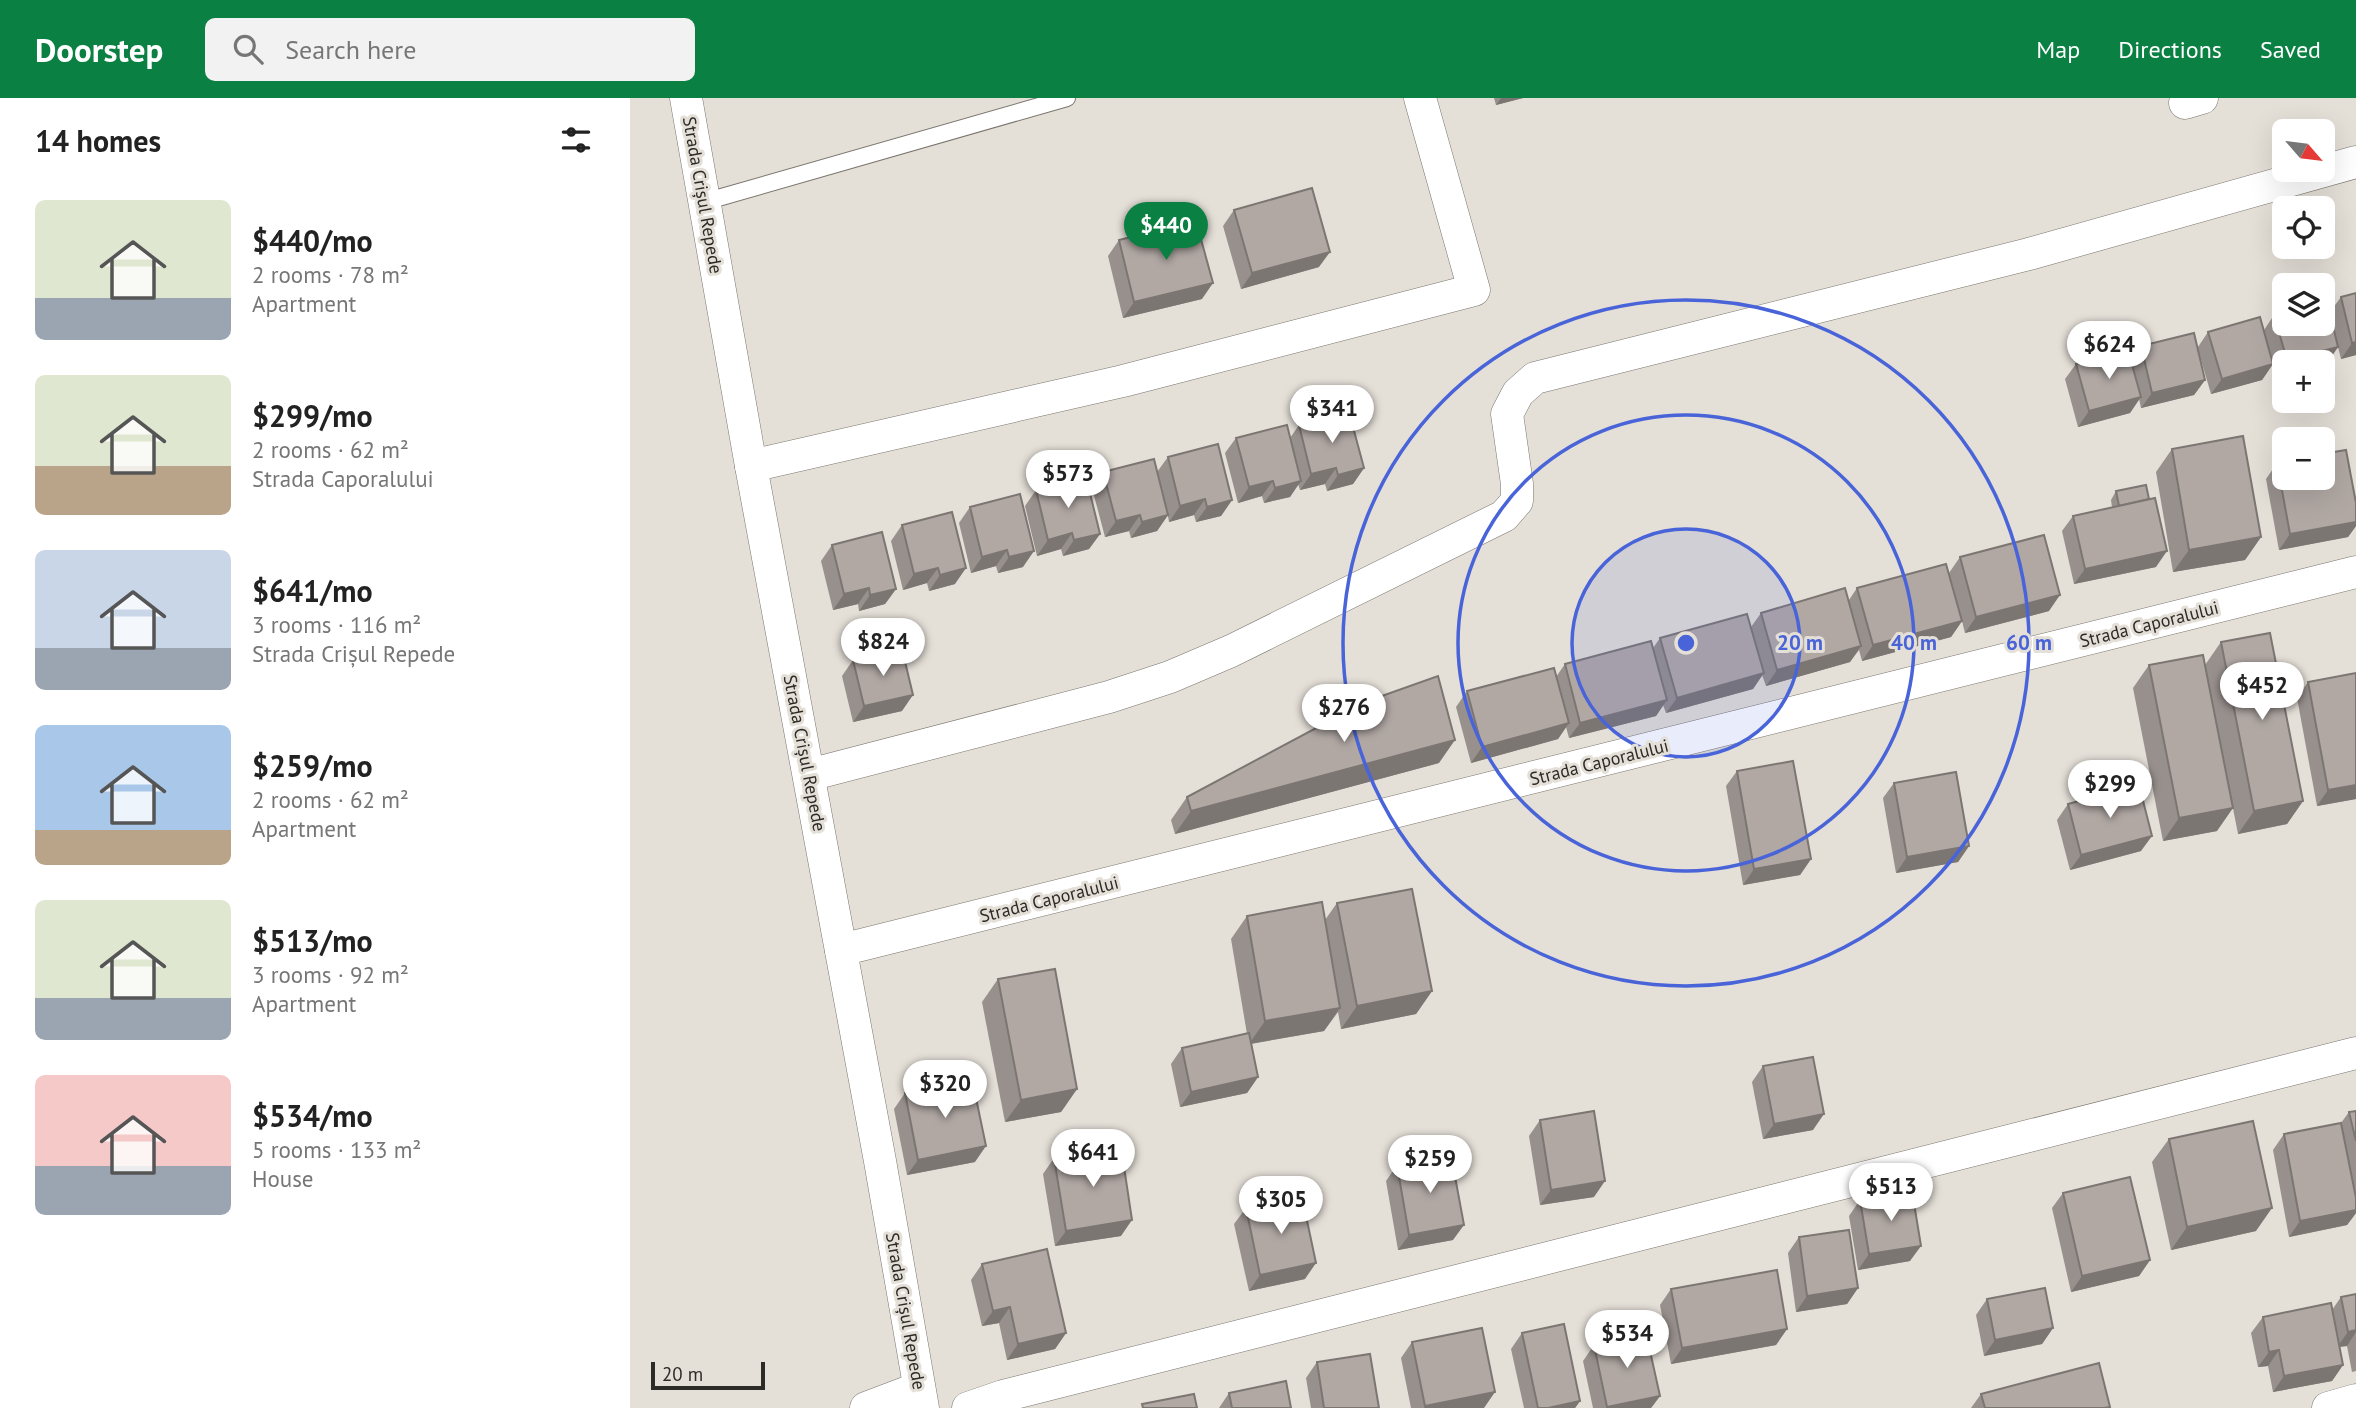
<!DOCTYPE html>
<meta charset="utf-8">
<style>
body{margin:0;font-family:"PT Sans",sans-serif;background:#f2f2f2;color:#222;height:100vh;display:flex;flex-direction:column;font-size:26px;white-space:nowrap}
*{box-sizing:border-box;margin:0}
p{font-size:23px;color:#767676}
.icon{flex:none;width:38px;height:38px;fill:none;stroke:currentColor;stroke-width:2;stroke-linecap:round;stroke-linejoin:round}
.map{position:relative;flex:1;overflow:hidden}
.details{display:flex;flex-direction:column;background:#fff;width:630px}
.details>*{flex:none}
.needle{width:46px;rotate:118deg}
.buttons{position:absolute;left:1642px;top:21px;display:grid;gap:14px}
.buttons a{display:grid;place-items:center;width:63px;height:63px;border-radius:10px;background:#fff;box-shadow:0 7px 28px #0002;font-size:35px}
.scale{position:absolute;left:21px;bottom:18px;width:114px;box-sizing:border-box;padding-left:7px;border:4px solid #2d2b28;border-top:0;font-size:19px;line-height:24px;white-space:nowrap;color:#2d2b28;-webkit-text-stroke:5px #e4dfd7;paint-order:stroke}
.price{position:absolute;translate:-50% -60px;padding:0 16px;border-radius:24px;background:#fff;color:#222;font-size:23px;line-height:46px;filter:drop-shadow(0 2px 4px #0008)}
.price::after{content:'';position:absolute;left:50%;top:42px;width:21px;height:16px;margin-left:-10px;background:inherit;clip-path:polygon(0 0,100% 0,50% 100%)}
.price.active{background:#0b8043;color:#fff}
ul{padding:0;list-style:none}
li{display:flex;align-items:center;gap:21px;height:175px;padding:0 35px}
li span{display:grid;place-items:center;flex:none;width:196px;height:140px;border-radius:10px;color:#555}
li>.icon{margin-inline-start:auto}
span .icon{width:84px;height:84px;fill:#fffc;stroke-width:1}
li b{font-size:30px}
h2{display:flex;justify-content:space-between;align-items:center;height:84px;padding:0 35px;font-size:30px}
header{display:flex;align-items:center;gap:42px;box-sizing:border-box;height:98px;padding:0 35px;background:#0b8043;color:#fff}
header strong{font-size:33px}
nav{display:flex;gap:38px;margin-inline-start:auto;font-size:24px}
.search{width:490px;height:63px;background:#f2f2f2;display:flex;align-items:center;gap:18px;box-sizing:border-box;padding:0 24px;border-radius:10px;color:#767676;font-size:26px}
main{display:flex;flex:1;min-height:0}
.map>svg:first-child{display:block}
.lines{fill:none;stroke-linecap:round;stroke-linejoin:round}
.lane-casing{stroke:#7a756e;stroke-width:18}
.street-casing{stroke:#7a756e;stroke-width:33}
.lane{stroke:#fff;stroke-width:16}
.street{stroke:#fff;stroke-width:32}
.wall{fill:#98908d}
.shaded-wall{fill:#7c7673}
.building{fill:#b1a8a4;stroke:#7c7673;stroke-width:2}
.ring{fill:none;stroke:#4964d8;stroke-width:3.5}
.labels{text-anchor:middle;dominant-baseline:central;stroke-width:6;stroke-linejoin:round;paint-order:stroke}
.street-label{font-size:18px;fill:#2d2b28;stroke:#e4dfd7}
.centre{fill:#4964d8;stroke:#e4dfd7;stroke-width:3.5}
.ring-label{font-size:21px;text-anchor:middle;font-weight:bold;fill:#4964d8;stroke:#e4dfd7;stroke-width:6;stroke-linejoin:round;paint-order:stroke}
</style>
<header>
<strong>Doorstep</strong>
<div class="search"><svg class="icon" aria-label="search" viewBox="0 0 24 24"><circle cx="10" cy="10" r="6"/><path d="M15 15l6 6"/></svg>Search here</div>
<nav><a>Map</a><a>Directions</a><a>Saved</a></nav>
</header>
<main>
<section class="details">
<h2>14 homes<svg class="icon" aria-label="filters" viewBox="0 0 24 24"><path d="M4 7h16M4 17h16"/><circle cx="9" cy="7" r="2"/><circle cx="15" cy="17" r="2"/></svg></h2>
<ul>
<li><span style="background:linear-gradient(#dfe7d0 70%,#9aa5b1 0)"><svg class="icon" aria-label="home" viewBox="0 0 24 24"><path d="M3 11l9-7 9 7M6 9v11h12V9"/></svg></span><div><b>$440/mo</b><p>2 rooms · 78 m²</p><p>Apartment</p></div></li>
<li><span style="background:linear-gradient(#dfe7d0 65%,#b9a48a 0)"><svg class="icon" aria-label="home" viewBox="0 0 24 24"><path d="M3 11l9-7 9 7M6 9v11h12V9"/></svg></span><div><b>$299/mo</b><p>2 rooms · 62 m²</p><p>Strada Caporalului</p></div></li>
<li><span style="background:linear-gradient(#c9d6e8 70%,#9aa5b1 0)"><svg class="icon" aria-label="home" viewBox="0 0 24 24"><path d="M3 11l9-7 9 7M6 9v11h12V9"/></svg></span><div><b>$641/mo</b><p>3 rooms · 116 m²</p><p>Strada Crișul Repede</p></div></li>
<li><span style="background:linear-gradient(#a9c7e8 75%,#b9a48a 0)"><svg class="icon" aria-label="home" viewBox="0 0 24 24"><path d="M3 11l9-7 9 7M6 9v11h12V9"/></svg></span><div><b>$259/mo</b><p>2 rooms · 62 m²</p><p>Apartment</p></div></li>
<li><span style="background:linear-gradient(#dfe7d0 70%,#9aa5b1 0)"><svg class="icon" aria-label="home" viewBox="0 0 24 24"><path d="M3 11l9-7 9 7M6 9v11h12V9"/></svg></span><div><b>$513/mo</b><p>3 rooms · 92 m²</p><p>Apartment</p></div></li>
<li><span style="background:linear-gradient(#f6c9c9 65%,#9aa5b1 0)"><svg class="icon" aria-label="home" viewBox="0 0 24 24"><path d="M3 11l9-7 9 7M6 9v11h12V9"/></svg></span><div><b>$534/mo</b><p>5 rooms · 133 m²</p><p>House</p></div></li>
</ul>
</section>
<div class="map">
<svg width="1726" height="1310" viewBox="0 0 1726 1310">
<rect width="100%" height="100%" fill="#e4dfd7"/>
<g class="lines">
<g class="lane-casing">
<path id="lane" d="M74,104L437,0"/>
</g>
<g class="street-casing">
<g id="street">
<path d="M56,0L121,368L250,1063L293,1310"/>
<path d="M1555,5L1572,0"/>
<path d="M121,368L493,283L844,192L790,0"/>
<path d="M179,677L479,599L540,579L601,553L874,418L887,403V386L877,316L888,295L905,280L1399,156L1726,64"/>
<path d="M211,852L1726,474"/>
<path d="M236,1310L289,1290"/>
<path d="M338,1310L373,1298L1726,955"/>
<path d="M1698,1310L1726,1302"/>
</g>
</g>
<use href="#lane" class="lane"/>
<use href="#street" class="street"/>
</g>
<g class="wall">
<path d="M864,0H893L866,7Z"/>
<path d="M604,112L689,169L611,191L593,128Z"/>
<path d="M489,142L572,201L493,220L478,158Z"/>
<path d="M1711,199L1726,257L1711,261L1708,249L1697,265L1692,266V264H1654V276L1646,278L1642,267L1632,282L1581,296L1569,255L1575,282L1564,297L1511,310L1509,301L1500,315L1448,329L1435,281L1446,266L1501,262L1511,248L1568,249L1578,234L1634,232L1644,217L1700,214Z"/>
<path d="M669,327L734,370L723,386L697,393L695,386L670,392L668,386L660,399L634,405L632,398L608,405L595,355L606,340H660Z"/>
<path d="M1542,351L1631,439L1615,462L1543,474L1526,374Z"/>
<path d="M1703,354L1726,405V428L1718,439L1649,452L1636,381L1647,365Z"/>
<path d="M538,359L602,402L591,418L566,424L564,417L539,424L537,413L538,417L527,433L501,440L499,433L475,439L462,390L473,374H527Z"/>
<path d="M406,392L470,436L459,451L433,458L431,451L407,458L395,408Z"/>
<path d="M1486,393L1526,469L1444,486L1432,433L1443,418L1482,409L1481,402Z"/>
<path d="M340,409L393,469L368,475L366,468L341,475L329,425Z"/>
<path d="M272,427L325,486L299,493L297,485L273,492L261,443Z"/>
<path d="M202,447L266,491L255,506L229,513L228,506L203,512L191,463Z"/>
<path d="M1330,459L1419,513L1335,535L1332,523L1321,539L1232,563L1229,552L1220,564L1136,588L1132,577L1123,591L1036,615L1033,607L1026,618L939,640L936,629L928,641L841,665L826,609L837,593L926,579L935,566L1023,550L1030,540L1121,529L1131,515L1219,502L1227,490L1319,475Z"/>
<path d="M1591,544L1673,703L1657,726L1608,736L1575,567Z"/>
<path d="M223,562L272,613L223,624L212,578Z"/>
<path d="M1519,567L1587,733L1533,743L1503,590Z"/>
<path d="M1726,575V701L1687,708L1667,600L1678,584Z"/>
<path d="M809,665L545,736L541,722L557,699Z"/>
<path d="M1107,673L1181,761L1170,777L1113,787L1096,688Z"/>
<path d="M1264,685L1339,748L1328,764L1266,775L1253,700Z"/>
<path d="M1438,706L1511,753L1440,772L1427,722Z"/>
<path d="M707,805L802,893L786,916L711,931L708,914L694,933L621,946L628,979L617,995L550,1009L541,966L552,950L617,936L601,841L617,818L695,822Z"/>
<path d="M368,881L447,991L431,1014L375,1024L352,904Z"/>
<path d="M1133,968L1183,1032L1133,1041L1122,984Z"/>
<path d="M275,995L345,1064L277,1077L264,1011Z"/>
<path d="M1726,1013V1115L1717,1127L1659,1139L1643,1052L1654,1036L1711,1025L1719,1014Z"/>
<path d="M910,1022L964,1099L910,1107L899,1038Z"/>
<path d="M1539,1041L1626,1133L1541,1152L1522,1064Z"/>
<path d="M424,1060L491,1138L425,1148L413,1076Z"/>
<path d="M767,1067L823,1142L768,1152L756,1083Z"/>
<path d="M1433,1095L1520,1162L1509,1178L1441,1194L1422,1110Z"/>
<path d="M1230,1102L1280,1163L1228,1172L1219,1118Z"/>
<path d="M616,1110L675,1181L619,1193L604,1126Z"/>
<path d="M1169,1139L1228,1190L1217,1206L1166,1214L1158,1155Z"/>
<path d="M352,1166L436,1235L425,1251L377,1262L369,1225L352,1228L341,1182Z"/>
<path d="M1041,1191L1157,1231L1146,1247L1041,1266L1030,1207Z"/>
<path d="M1726,1196V1273L1722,1274L1717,1248L1709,1249L1713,1267L1702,1283L1643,1294L1638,1268L1628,1269L1621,1235L1633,1219L1702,1212L1711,1199Z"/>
<path d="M1357,1201L1423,1230L1412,1246L1354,1258L1346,1217Z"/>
<path d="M892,1235L950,1303L945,1310H894L881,1251Z"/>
<path d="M782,1244L854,1310H781L771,1260Z"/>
<path d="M964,1247L1030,1298L1021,1310H963L953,1263Z"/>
<path d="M687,1264L749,1310H681L676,1280Z"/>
<path d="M599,1295L661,1310H589Z"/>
<path d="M1351,1296L1480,1309L1479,1310H1341Z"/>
</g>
<g class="shaded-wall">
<path d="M871,0H893L866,7Z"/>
<path d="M700,154L689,169L611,191L622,175Z"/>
<path d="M583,185L572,201L493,220L504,204Z"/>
<path d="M1726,244V257L1711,261L1722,245Z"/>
<path d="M1708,249L1697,265L1692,266V264H1655L1657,262Z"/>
<path d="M1643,266L1632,282L1581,296L1592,281Z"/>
<path d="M1654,267V276L1646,278Z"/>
<path d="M1575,282L1564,297L1511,310L1522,295Z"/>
<path d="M1511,299L1500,315L1448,329L1459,313Z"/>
<path d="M706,370L695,386L670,392L681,376Z"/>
<path d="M734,370L723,386L697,393L708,377Z"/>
<path d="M643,383L632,398L608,405L619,389Z"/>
<path d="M671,383L660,399L634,405L645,390Z"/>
<path d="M575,401L564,417L539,424L550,408Z"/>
<path d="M602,402L591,418L566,424L577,409Z"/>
<path d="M510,417L499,433L475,439L486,423Z"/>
<path d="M538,417L527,433L501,440L512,424Z"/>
<path d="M1726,424V428L1718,439L1649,452L1660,436Z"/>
<path d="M442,435L431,451L407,458L418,442Z"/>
<path d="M470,436L459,451L433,458L444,442Z"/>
<path d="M1631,439L1615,462L1543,474L1559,452Z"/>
<path d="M377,452L366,468L341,475L352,459Z"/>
<path d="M404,453L393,469L368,475L379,459Z"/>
<path d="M1537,453L1526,469L1444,486L1455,471Z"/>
<path d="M308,470L297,485L273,492L284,476Z"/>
<path d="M336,470L325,486L299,493L310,477Z"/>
<path d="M239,490L228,506L203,512L214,496Z"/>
<path d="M266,491L255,506L229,513L240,497Z"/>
<path d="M1430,497L1419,513L1335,535L1346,519Z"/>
<path d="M1332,523L1321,539L1232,563L1243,547Z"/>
<path d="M1231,548L1220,564L1136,588L1147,572Z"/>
<path d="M1134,575L1123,591L1036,615L1047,600Z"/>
<path d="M283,597L272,613L223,624L234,608Z"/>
<path d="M1037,602L1026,618L939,640L950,625Z"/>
<path d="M939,625L928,641L841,665L852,649Z"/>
<path d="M825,642L809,665L545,736L561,713Z"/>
<path d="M1726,687V701L1687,708L1698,692Z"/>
<path d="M1673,703L1657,726L1608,736L1624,713Z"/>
<path d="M1603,710L1587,733L1533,743L1549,720Z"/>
<path d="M1522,738L1511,753L1440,772L1451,757Z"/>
<path d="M1339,748L1328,764L1266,775L1277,759Z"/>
<path d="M1181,761L1170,777L1113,787L1124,771Z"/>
<path d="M802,893L786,916L711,931L727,908Z"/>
<path d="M710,910L694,933L619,946L635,923Z"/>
<path d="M628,979L617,995L550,1009L561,994Z"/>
<path d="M447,991L431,1014L375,1024L391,1002Z"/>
<path d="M1194,1016L1183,1032L1133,1041L1144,1026Z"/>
<path d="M356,1048L345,1064L277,1077L288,1062Z"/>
<path d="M975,1083L964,1099L910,1107L921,1092Z"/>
<path d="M1642,1110L1626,1133L1541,1152L1557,1129Z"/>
<path d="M1726,1112V1115L1717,1127L1659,1139L1670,1123Z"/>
<path d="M502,1122L491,1138L425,1148L436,1133Z"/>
<path d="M834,1127L823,1142L768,1152L779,1137Z"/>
<path d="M1291,1148L1280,1163L1228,1172L1239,1156Z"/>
<path d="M1520,1162L1509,1178L1441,1194L1452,1178Z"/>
<path d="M686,1165L675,1181L619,1193L630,1177Z"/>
<path d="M1228,1190L1217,1206L1166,1214L1177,1198Z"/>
<path d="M380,1209L369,1225L352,1228L363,1213Z"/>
<path d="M1423,1230L1412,1246L1354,1258L1365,1242Z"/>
<path d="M1157,1231L1146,1247L1041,1266L1052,1250Z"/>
<path d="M1726,1232V1234L1717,1248L1707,1249L1718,1234Z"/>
<path d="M436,1235L425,1251L377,1262L388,1246Z"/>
<path d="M1649,1252L1638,1268L1628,1269L1639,1254Z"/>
<path d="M1713,1267L1702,1283L1643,1294L1654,1278Z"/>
<path d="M865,1294L854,1310H794L795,1308Z"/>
<path d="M1030,1298L1021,1310H976L977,1309Z"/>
<path d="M950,1303L945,1310H918Z"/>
</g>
<g class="building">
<path d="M682,90L700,154L622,175L604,112Z"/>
<path d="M566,123L583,185L504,204L489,142Z"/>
<path d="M1726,195V244L1722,245L1711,199Z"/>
<path d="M1697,203L1708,249L1657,262L1644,217L1654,214V226H1692V204Z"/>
<path d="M1630,219L1643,266L1592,281L1578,234Z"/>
<path d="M1564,235L1575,282L1522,295L1511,248Z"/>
<path d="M1498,252L1511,299L1459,313L1446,266Z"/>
<path d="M719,314L734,370L708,377L706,370L681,376L669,327Z"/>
<path d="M657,327L671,383L645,390L643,383L619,389L606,340Z"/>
<path d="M1613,338L1631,439L1559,452L1542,351Z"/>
<path d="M588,346L602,402L577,409L575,401L550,408L538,359Z"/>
<path d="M1702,348L1703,354L1692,356V350Z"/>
<path d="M1716,352L1726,405V424L1660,436L1647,365L1654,364V380H1692V356Z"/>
<path d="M524,361L538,417L512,424L510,417L486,423L473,374Z"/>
<path d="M456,379L470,436L444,442L442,435L418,442L406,392Z"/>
<path d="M1516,387L1519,401L1489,408L1486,393Z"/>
<path d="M390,396L404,453L379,459L377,452L352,459L340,409Z"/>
<path d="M1525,400L1537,453L1455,471L1443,418Z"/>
<path d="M322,414L336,470L310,477L308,470L284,476L272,427Z"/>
<path d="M252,434L266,491L240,497L239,490L214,496L202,447Z"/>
<path d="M1414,437L1430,497L1346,519L1330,459Z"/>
<path d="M1316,466L1332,523L1243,547L1227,490Z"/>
<path d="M1215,490L1231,548L1147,572L1131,515Z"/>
<path d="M1117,516L1134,575L1047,600L1030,540Z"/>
<path d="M1640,535L1673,703L1624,713L1591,544Z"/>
<path d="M1021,543L1037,602L950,625L935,566Z"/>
<path d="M272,551L283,597L234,608L223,562Z"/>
<path d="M1573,557L1603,710L1549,720L1519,567Z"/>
<path d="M924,570L939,625L852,649L837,593Z"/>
<path d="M1726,575V687L1698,692L1678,584Z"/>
<path d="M808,578L825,642L561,713L557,699L735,604Z"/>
<path d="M1163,663L1181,761L1124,771L1107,673Z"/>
<path d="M1326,674L1339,748L1277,759L1264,685Z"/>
<path d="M1509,687L1522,738L1451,757L1438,706Z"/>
<path d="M782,791L802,893L727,908L707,805Z"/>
<path d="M692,804L710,910L635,923L617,818Z"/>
<path d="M425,871L447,991L391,1002L368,881Z"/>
<path d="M619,935L628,979L561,994L552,950Z"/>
<path d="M1183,959L1194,1016L1144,1026L1133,968Z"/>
<path d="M342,981L356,1048L288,1062L275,995Z"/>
<path d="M964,1013L975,1083L921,1092L910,1022Z"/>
<path d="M1726,1013V1043L1719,1014Z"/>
<path d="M1623,1023L1642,1110L1557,1129L1539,1041Z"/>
<path d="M1711,1025L1726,1100V1112L1670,1123L1654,1036Z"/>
<path d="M491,1049L502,1122L436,1133L424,1060Z"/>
<path d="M821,1057L834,1127L779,1137L767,1067Z"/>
<path d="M1500,1079L1520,1162L1452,1178L1433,1095Z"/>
<path d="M1282,1093L1291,1148L1239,1156L1230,1102Z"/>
<path d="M672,1099L686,1165L630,1177L616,1110Z"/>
<path d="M1219,1132L1228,1190L1177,1198L1169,1139Z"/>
<path d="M417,1151L436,1235L388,1246L380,1209L363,1213L352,1166Z"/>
<path d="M1147,1172L1157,1231L1052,1250L1041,1191Z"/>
<path d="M1415,1190L1423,1230L1365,1242L1357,1201Z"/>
<path d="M1726,1196V1232L1718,1234L1711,1199Z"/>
<path d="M1701,1205L1713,1267L1654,1278L1649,1252L1639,1254L1633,1219Z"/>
<path d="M934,1226L950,1303L918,1310H908L892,1235Z"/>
<path d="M852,1230L865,1294L795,1308L782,1244Z"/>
<path d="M1016,1235L1030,1298L977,1309L964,1247Z"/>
<path d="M740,1256L749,1310H694L687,1264Z"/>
<path d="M1469,1265L1480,1309L1474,1310H1355L1351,1296Z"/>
<path d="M656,1283L661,1310H602L599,1295Z"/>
<path d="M564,1296L567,1310H513L512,1306Z"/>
</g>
<circle cx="1056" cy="545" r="114" fill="#4964d8" fill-opacity=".12"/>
<g class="ring">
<circle cx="1056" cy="545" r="114"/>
<circle cx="1056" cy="545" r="228"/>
<circle cx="1056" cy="545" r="343"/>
</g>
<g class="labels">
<g class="street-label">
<text transform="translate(73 97) rotate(80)">Strada Crișul Repede</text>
<text transform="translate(1519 526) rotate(-14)">Strada Caporalului</text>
<text transform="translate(175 655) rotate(79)">Strada Crișul Repede</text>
<text transform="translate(969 664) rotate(-14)">Strada Caporalului</text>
<text transform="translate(419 801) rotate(-14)">Strada Caporalului</text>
<text transform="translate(276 1213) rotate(80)">Strada Crișul Repede</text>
</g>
</g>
<circle cx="1056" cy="545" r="10" class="centre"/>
<g class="ring-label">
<text x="1170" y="552">20 m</text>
<text x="1284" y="552">40 m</text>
<text x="1399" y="552">60 m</text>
</g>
</svg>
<div class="buttons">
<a><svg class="needle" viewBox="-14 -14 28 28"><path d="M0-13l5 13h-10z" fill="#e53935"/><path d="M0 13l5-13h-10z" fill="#767676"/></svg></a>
<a><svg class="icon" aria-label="locate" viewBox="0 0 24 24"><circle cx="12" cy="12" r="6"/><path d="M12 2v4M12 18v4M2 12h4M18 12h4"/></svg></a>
<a><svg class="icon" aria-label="layers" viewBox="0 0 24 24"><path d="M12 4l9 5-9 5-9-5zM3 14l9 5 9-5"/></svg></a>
<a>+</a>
<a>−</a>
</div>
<div class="scale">20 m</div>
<b class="price active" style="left:536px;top:164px">$440</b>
<b class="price" style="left:1479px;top:283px">$624</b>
<b class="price" style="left:702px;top:347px">$341</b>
<b class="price" style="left:438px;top:412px">$573</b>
<b class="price" style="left:253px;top:580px">$824</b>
<b class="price" style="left:1632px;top:624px">$452</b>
<b class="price" style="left:714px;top:646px">$276</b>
<b class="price" style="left:1480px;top:722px">$299</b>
<b class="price" style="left:315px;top:1022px">$320</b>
<b class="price" style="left:463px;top:1091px">$641</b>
<b class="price" style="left:800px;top:1097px">$259</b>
<b class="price" style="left:1261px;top:1125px">$513</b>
<b class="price" style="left:651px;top:1138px">$305</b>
<b class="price" style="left:997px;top:1272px">$534</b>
</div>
</main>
